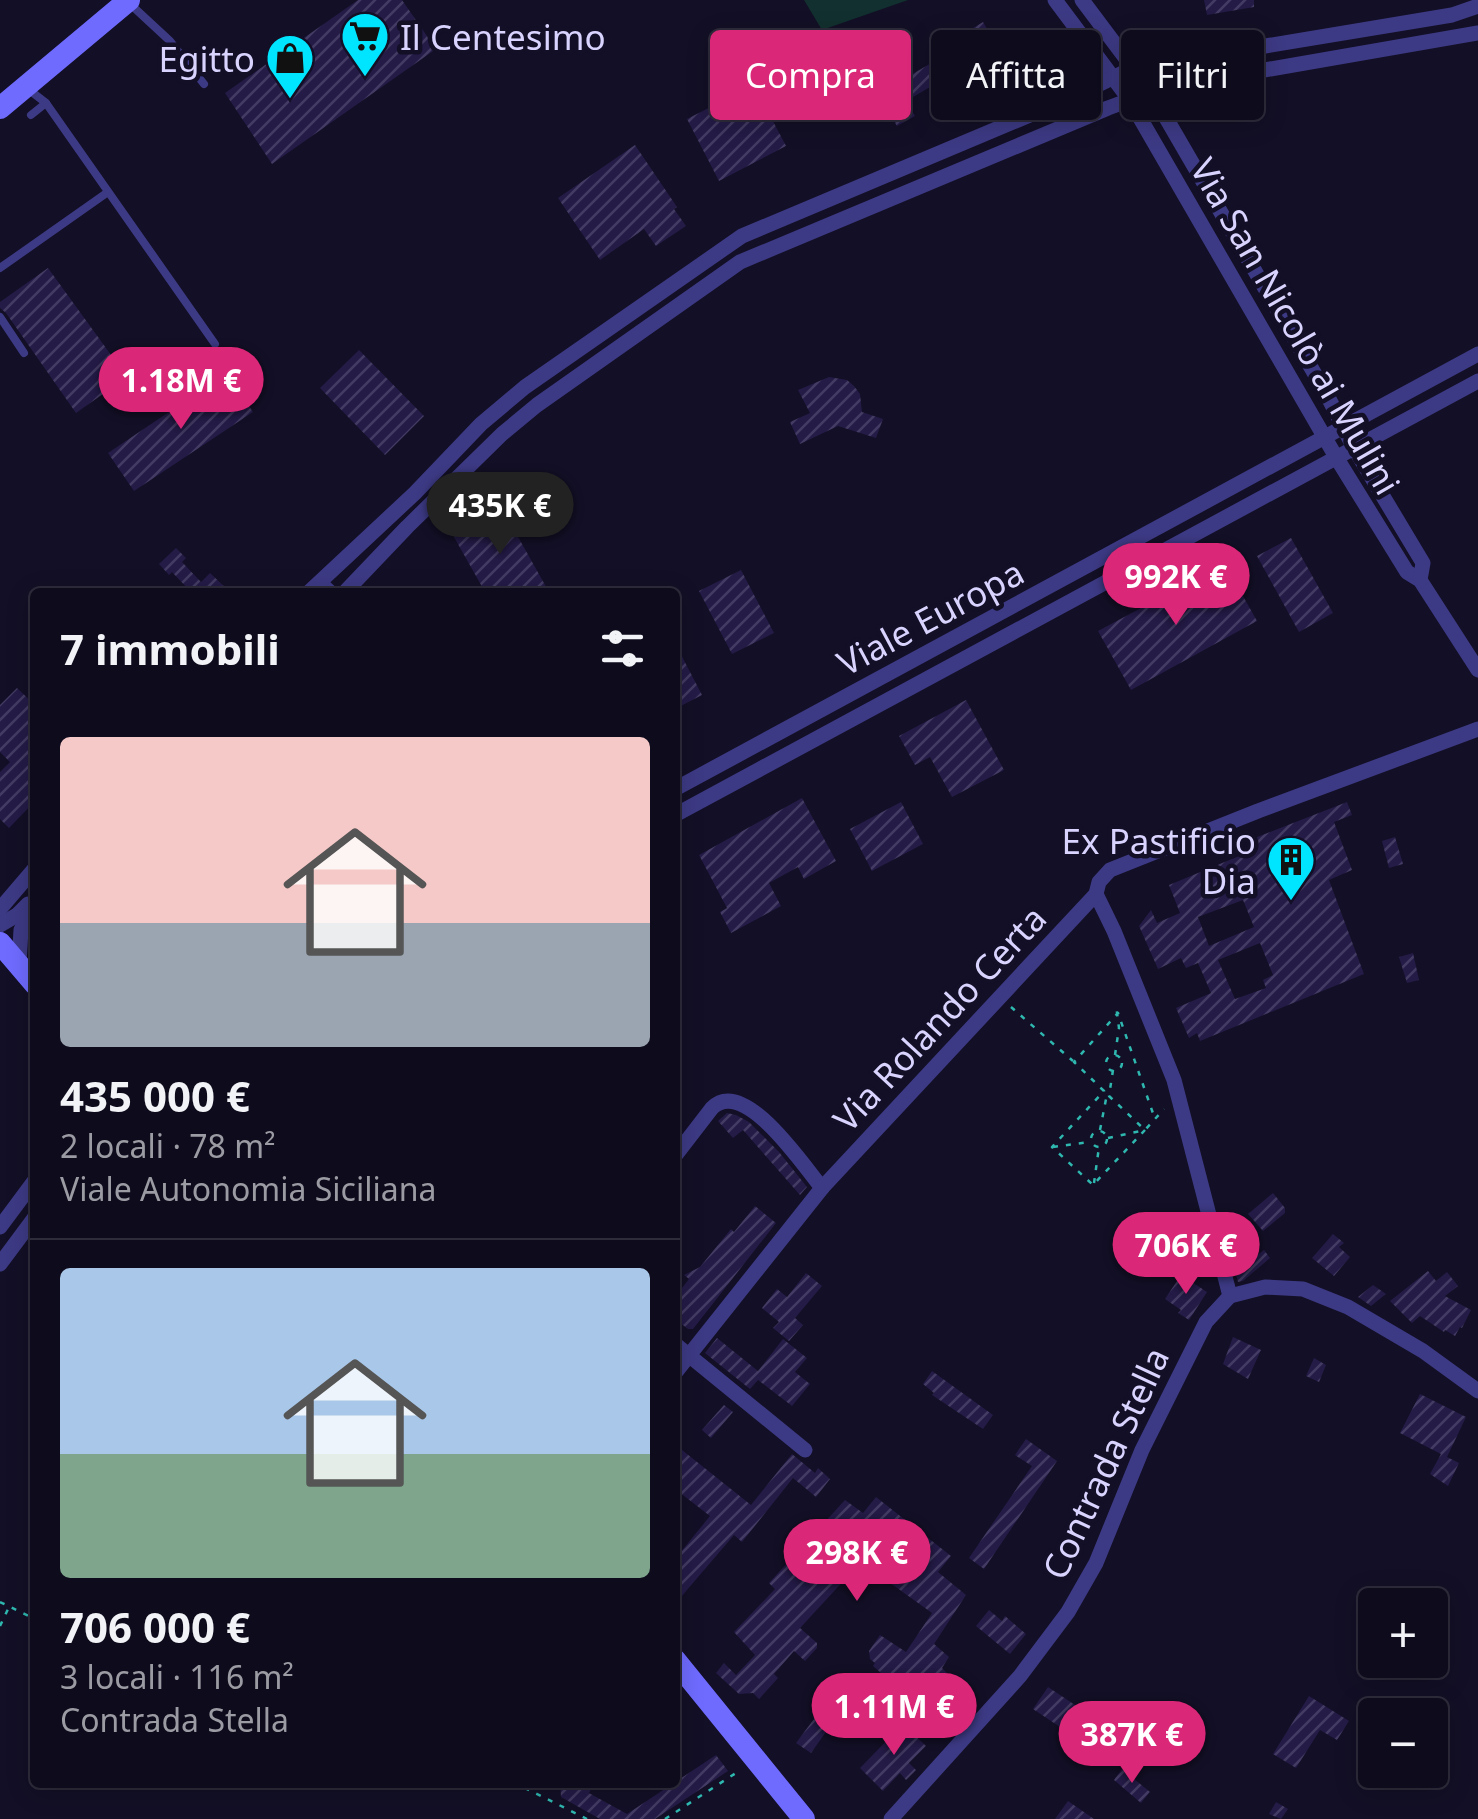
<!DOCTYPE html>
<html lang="it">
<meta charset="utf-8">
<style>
body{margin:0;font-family:"Noto Sans",sans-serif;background:#1c1929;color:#f1f3f6;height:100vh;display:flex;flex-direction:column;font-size:38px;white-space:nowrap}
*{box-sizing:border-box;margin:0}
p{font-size:32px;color:#9b9ba3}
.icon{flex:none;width:55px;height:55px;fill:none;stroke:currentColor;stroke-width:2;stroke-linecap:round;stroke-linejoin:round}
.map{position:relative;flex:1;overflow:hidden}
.side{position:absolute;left:30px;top:588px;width:650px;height:1200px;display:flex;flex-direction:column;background:#0e0b1c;border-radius:10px;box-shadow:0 5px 25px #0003,0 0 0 2px #2e2b3b}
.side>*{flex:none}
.guide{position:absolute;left:710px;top:30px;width:618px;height:90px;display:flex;gap:20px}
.fabs{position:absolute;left:1358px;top:1588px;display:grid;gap:20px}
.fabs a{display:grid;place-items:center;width:90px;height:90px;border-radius:10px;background:#0e0b1c;box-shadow:0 5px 25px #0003,0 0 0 2px #2e2b3b;font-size:50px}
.price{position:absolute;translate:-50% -85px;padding:0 22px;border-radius:35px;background:#db2777;color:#fff;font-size:32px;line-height:65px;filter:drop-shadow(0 2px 5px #0008)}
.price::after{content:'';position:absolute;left:50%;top:60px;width:30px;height:22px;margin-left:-15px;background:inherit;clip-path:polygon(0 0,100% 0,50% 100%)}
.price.active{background:#222;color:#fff}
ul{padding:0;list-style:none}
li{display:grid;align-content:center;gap:20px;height:530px;padding:0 30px}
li+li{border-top:2px solid #2e2b3b}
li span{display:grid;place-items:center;height:310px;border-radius:10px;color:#555}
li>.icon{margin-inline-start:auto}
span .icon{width:180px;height:180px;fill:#fffc;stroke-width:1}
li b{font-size:42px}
h2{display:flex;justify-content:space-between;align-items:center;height:120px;padding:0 30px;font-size:42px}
.chip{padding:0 35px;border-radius:10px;background:#0e0b1c;box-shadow:0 5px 25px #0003,0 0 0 2px #2e2b3b;font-size:35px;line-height:90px}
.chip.active{background:#db2777;color:#fff}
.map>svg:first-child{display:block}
.green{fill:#12302f}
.building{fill:url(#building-hatch);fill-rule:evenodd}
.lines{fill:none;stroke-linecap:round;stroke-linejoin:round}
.path{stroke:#2fb8b0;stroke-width:2.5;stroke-dasharray:5 8;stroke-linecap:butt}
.lane{stroke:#3d3a85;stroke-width:8}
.street{stroke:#3d3a85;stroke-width:15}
.secondary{stroke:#6f6bff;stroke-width:22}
.labels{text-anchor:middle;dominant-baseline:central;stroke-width:9;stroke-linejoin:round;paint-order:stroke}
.poi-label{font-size:35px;fill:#d9d4ff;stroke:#130f26;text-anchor:end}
.street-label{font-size:35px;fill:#d9d4ff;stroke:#130f26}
</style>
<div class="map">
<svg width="1478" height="1819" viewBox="0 0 1478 1819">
<defs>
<pattern id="building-hatch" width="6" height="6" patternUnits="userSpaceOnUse" patternTransform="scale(2.5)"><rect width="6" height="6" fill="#241b47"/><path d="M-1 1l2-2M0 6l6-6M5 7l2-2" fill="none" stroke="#433b63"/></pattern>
</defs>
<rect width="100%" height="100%" fill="#130f26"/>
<path class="green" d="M804,0H908L822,30Z"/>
<g class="building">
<path d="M358,0H402L436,49L272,164L225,93Z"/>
<path d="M1204,0H1254V7L1207,15Z"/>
<path d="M983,22L1009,66L985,80L979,68L953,83L949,76L906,101L915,116L897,126L878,94L964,44L960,36Z"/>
<path d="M754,85L786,146L719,181L687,119Z"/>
<path d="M635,145L677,207L674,209L686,226L656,246L644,229L600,260L558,198Z"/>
<path d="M48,268L127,377L76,413L6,313L0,308V302Z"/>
<path d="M359,350L424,416L385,455L320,388Z"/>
<path d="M227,373L253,412L134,491L108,453Z"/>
<path d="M829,377L847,380L854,386L860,394L862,412L883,419L876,438L838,426L800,444L790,422L810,413L798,390Z"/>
<path d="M503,510L549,592H485L454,537Z"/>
<path d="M1291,538L1333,613L1299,632L1257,556Z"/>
<path d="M176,548L186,558L182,562L201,582L210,573L230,592H191L172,572L169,575L159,564Z"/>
<path d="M741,570L774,633L732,654L699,591Z"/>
<path d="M1212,570L1221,587L1234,580L1257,621L1131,690L1098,631Z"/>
<path d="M675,643L702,695L675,709Z"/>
<path d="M17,688L35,705V801L9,828L0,819V772L10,762L0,752V705Z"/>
<path d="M966,700L1004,770L952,797L930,757L915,765L899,736Z"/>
<path d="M802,798L836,861L804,879L798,867L769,883L781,906L731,933L720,912L727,908L699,855Z"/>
<path d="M901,802L923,844L872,871L850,829Z"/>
<path d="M1347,802L1352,815L1334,822L1352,870L1329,880L1364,974L1200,1041L1197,1033L1189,1038L1176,1008L1211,993L1198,963L1186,968L1181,958L1158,969L1139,926L1151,910L1157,923L1180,913L1169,885L1256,849L1252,839ZM1243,900L1254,927L1209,946L1198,917ZM1260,943L1273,975L1263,980L1266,988L1235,999L1218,960Z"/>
<path d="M1395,837L1403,864L1389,868L1382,841Z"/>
<path d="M1413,953L1419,980L1407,983L1399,957Z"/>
<path d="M727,1113L736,1115L749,1122L779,1152L807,1187L800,1195L743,1130L733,1138L718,1121Z"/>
<path d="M1273,1193L1285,1208V1213L1263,1231L1248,1214Z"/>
<path d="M755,1206L776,1223L693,1329H688L675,1319V1297L689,1279L684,1275L700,1267L731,1229L734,1232Z"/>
<path d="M1333,1234L1344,1243L1339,1247L1350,1257L1334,1276L1312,1258Z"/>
<path d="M1264,1250L1270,1258L1243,1281L1238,1282L1235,1271Z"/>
<path d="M1428,1271L1436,1281L1447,1272L1458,1286L1445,1296L1471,1310L1462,1328L1460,1327L1455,1336L1445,1330L1444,1332L1420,1316L1412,1323L1390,1301Z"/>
<path d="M806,1273L822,1286L795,1318L803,1325L789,1341L773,1328L779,1322L762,1308L777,1289L787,1297Z"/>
<path d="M1181,1275L1207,1292L1189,1320L1178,1313L1181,1310L1165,1299Z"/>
<path d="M1373,1285L1386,1294L1371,1306L1358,1297Z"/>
<path d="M1233,1337L1261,1350L1248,1379L1223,1364Z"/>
<path d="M717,1338L758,1371L783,1339L807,1358L795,1372L810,1384L792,1406L758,1380L750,1389L705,1353Z"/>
<path d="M1314,1358L1326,1365L1319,1382L1306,1376Z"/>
<path d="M932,1371L993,1415L983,1429L932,1395L934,1393L923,1384Z"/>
<path d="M1420,1394L1466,1417L1447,1457L1459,1463L1448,1486L1430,1474L1441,1454L1400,1433Z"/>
<path d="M724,1405L733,1412L711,1438L702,1430Z"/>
<path d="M1026,1439L1057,1461L984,1569L969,1558L1032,1466L1015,1455Z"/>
<path d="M682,1450L751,1505L792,1454L815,1473L818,1468L830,1479L816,1497L793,1478L742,1542L734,1535L675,1604V1559L710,1516L675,1489V1460Z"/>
<path d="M876,1497L951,1556L938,1572L966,1595L934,1644L949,1657L942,1668L950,1676L945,1682L974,1706L952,1732L923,1708L935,1694L914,1676L906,1688L899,1684L897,1687L873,1666L875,1663L870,1659L869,1651L880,1635L906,1652L932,1613L861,1562L800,1628L817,1643V1648L805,1661L794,1651L774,1674L778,1678L759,1699L753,1693L739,1694L716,1673L724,1663L736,1675L755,1655L734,1632L775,1589L769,1583L845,1500L863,1513Z"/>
<path d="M989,1610L1002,1621L1005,1616L1026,1634L1010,1654L976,1626Z"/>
<path d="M848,1681L858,1688L861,1683L884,1705L870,1726L860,1720L854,1729L842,1731L839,1736L828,1729L811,1753L796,1743L832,1695L837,1698Z"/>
<path d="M1048,1687L1087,1713L1072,1735L1033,1709Z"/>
<path d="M1309,1696L1349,1721L1337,1740L1320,1730L1296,1768L1273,1754Z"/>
<path d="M903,1724L926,1746L909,1763L916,1770L906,1780L900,1773L883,1791L860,1768Z"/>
<path d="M716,1755L728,1771L655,1819H600L561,1797L560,1782H595L589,1793L627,1814Z"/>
<path d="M1122,1769L1150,1792L1141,1803L1114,1780Z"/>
<path d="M1068,1801L1094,1819H1055Z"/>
<path d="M1276,1802L1288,1809L1281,1819L1269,1814Z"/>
</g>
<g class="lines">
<g class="path">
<path d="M1011,1007L1073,1061"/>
<path d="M1115,1055L1119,1028L1116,1005"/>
<circle cx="1114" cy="1063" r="8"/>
<path d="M1113,1070L1109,1096L1145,1130L1164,1109"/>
<path d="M1100,1130L1107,1094"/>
<path d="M1145,1130L1093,1185L1052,1147L1104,1091L1074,1062L1118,1013L1155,1119"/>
<circle cx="1099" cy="1139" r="8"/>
<path d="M1108,1138L1145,1130"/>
<path d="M1053,1147L1090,1142"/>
<path d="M1094,1183L1099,1147"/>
<path d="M0,1602L35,1619"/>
<path d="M0,1626L9,1607"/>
<path d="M513,1782L587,1819"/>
<path d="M665,1819L739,1771"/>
</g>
<g class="lane">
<path d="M129,3L170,41L204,84"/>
<path d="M28,89L46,103L215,344"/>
<path d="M31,115L46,103"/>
<path d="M0,268L108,192"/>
<path d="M0,317L24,353"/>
<path d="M322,580L335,592"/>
</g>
<g class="street">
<path d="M1055,0L1129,99L1336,457L1407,572L1420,580L1478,670"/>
<path d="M1082,0L1151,92L1327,395L1354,448L1423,563L1420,580"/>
<path d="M309,592L415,493L481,424L525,387L742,236L1075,96L1133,68L1452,15L1478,6"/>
<path d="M345,592L407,527L502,434L537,405L740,262L1108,108L1151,92L1195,82L1478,33"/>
<path d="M675,789L1478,354"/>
<path d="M675,815L1478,381"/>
<path d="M1096,894L1114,931L1174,1080L1230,1296"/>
<path d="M0,909L35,868"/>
<path d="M0,925L17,915L28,904"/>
<path d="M19,963L21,930L35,900"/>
<path d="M675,1156L712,1108C744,1076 803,1165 822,1188"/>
<path d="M0,1227L35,1180"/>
<path d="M0,1264L35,1217"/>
<path d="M675,1344L805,1450"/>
<path d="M675,1373L822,1188L1096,894L1099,882L1110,870L1258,811L1478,729"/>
<path d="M891,1819L1020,1676L1068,1612L1096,1563L1142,1450L1206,1322L1230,1296L1265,1287L1303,1289L1348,1307L1423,1351L1478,1391"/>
</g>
<g class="secondary">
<path d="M0,108L129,0"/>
<path d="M0,943L35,984"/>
<path d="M675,1660L804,1819"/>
</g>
</g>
<defs>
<g id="supermarket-pin" transform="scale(2.5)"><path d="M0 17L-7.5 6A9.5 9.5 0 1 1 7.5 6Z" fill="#00e5ff" stroke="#130f26"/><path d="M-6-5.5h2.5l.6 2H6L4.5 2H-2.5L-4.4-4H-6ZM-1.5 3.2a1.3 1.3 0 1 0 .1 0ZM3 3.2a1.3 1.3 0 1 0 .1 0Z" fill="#111"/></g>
<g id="shop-pin" transform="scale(2.5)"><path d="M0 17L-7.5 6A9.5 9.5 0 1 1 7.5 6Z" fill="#00e5ff" stroke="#130f26"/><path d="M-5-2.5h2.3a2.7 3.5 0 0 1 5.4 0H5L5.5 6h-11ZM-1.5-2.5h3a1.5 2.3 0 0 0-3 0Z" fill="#111"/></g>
<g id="building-pin" transform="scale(2.5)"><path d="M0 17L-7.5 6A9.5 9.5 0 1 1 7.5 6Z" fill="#00e5ff" stroke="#130f26"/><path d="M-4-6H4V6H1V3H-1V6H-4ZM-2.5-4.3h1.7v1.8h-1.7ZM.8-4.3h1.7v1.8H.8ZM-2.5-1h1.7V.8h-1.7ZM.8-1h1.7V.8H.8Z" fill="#111"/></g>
</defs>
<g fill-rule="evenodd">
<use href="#supermarket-pin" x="365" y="36"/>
<use href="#shop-pin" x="290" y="58"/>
<use href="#building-pin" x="1291" y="860"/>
</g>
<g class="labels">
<g class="poi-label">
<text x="400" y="36" text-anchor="start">Il Centesimo</text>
<text x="255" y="58">Egitto</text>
<text x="1256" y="840">Ex Pastificio<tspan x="1256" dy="40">Dia</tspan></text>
</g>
<g class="street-label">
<text transform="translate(1296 326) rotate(60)">Via San Nicolò ai Mulini</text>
<text transform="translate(930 617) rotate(-28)">Viale Europa</text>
<text transform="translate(939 1018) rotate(-47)">Via Rolando Certa</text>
<text transform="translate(1105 1463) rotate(-65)">Contrada Stella</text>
</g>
</g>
</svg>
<div class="fabs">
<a>+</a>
<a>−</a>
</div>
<b class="price" style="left:181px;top:432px">1.18M €</b>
<b class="price active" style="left:500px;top:557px">435K €</b>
<b class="price" style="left:1176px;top:628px">992K €</b>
<b class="price" style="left:1186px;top:1297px">706K €</b>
<b class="price" style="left:857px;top:1604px">298K €</b>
<b class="price" style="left:894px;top:1758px">1.11M €</b>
<b class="price" style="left:1132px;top:1786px">387K €</b>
<div class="guide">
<a class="chip active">Compra</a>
<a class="chip">Affitta</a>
<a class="chip">Filtri</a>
</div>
<section class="side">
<h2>7 immobili<svg class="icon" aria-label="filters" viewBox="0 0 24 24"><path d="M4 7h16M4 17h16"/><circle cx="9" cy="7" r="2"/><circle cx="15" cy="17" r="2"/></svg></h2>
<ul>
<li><span style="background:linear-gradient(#f6c9c9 60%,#9aa5b1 0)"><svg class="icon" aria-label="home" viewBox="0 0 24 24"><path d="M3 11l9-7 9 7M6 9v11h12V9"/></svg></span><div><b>435 000 €</b><p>2 locali · 78 m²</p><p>Viale Autonomia Siciliana</p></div></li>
<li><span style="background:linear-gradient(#a9c7e8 60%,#7fa58c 0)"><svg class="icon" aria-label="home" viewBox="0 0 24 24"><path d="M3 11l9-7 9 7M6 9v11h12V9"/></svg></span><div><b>706 000 €</b><p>3 locali · 116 m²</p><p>Contrada Stella</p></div></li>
</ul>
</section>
</div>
